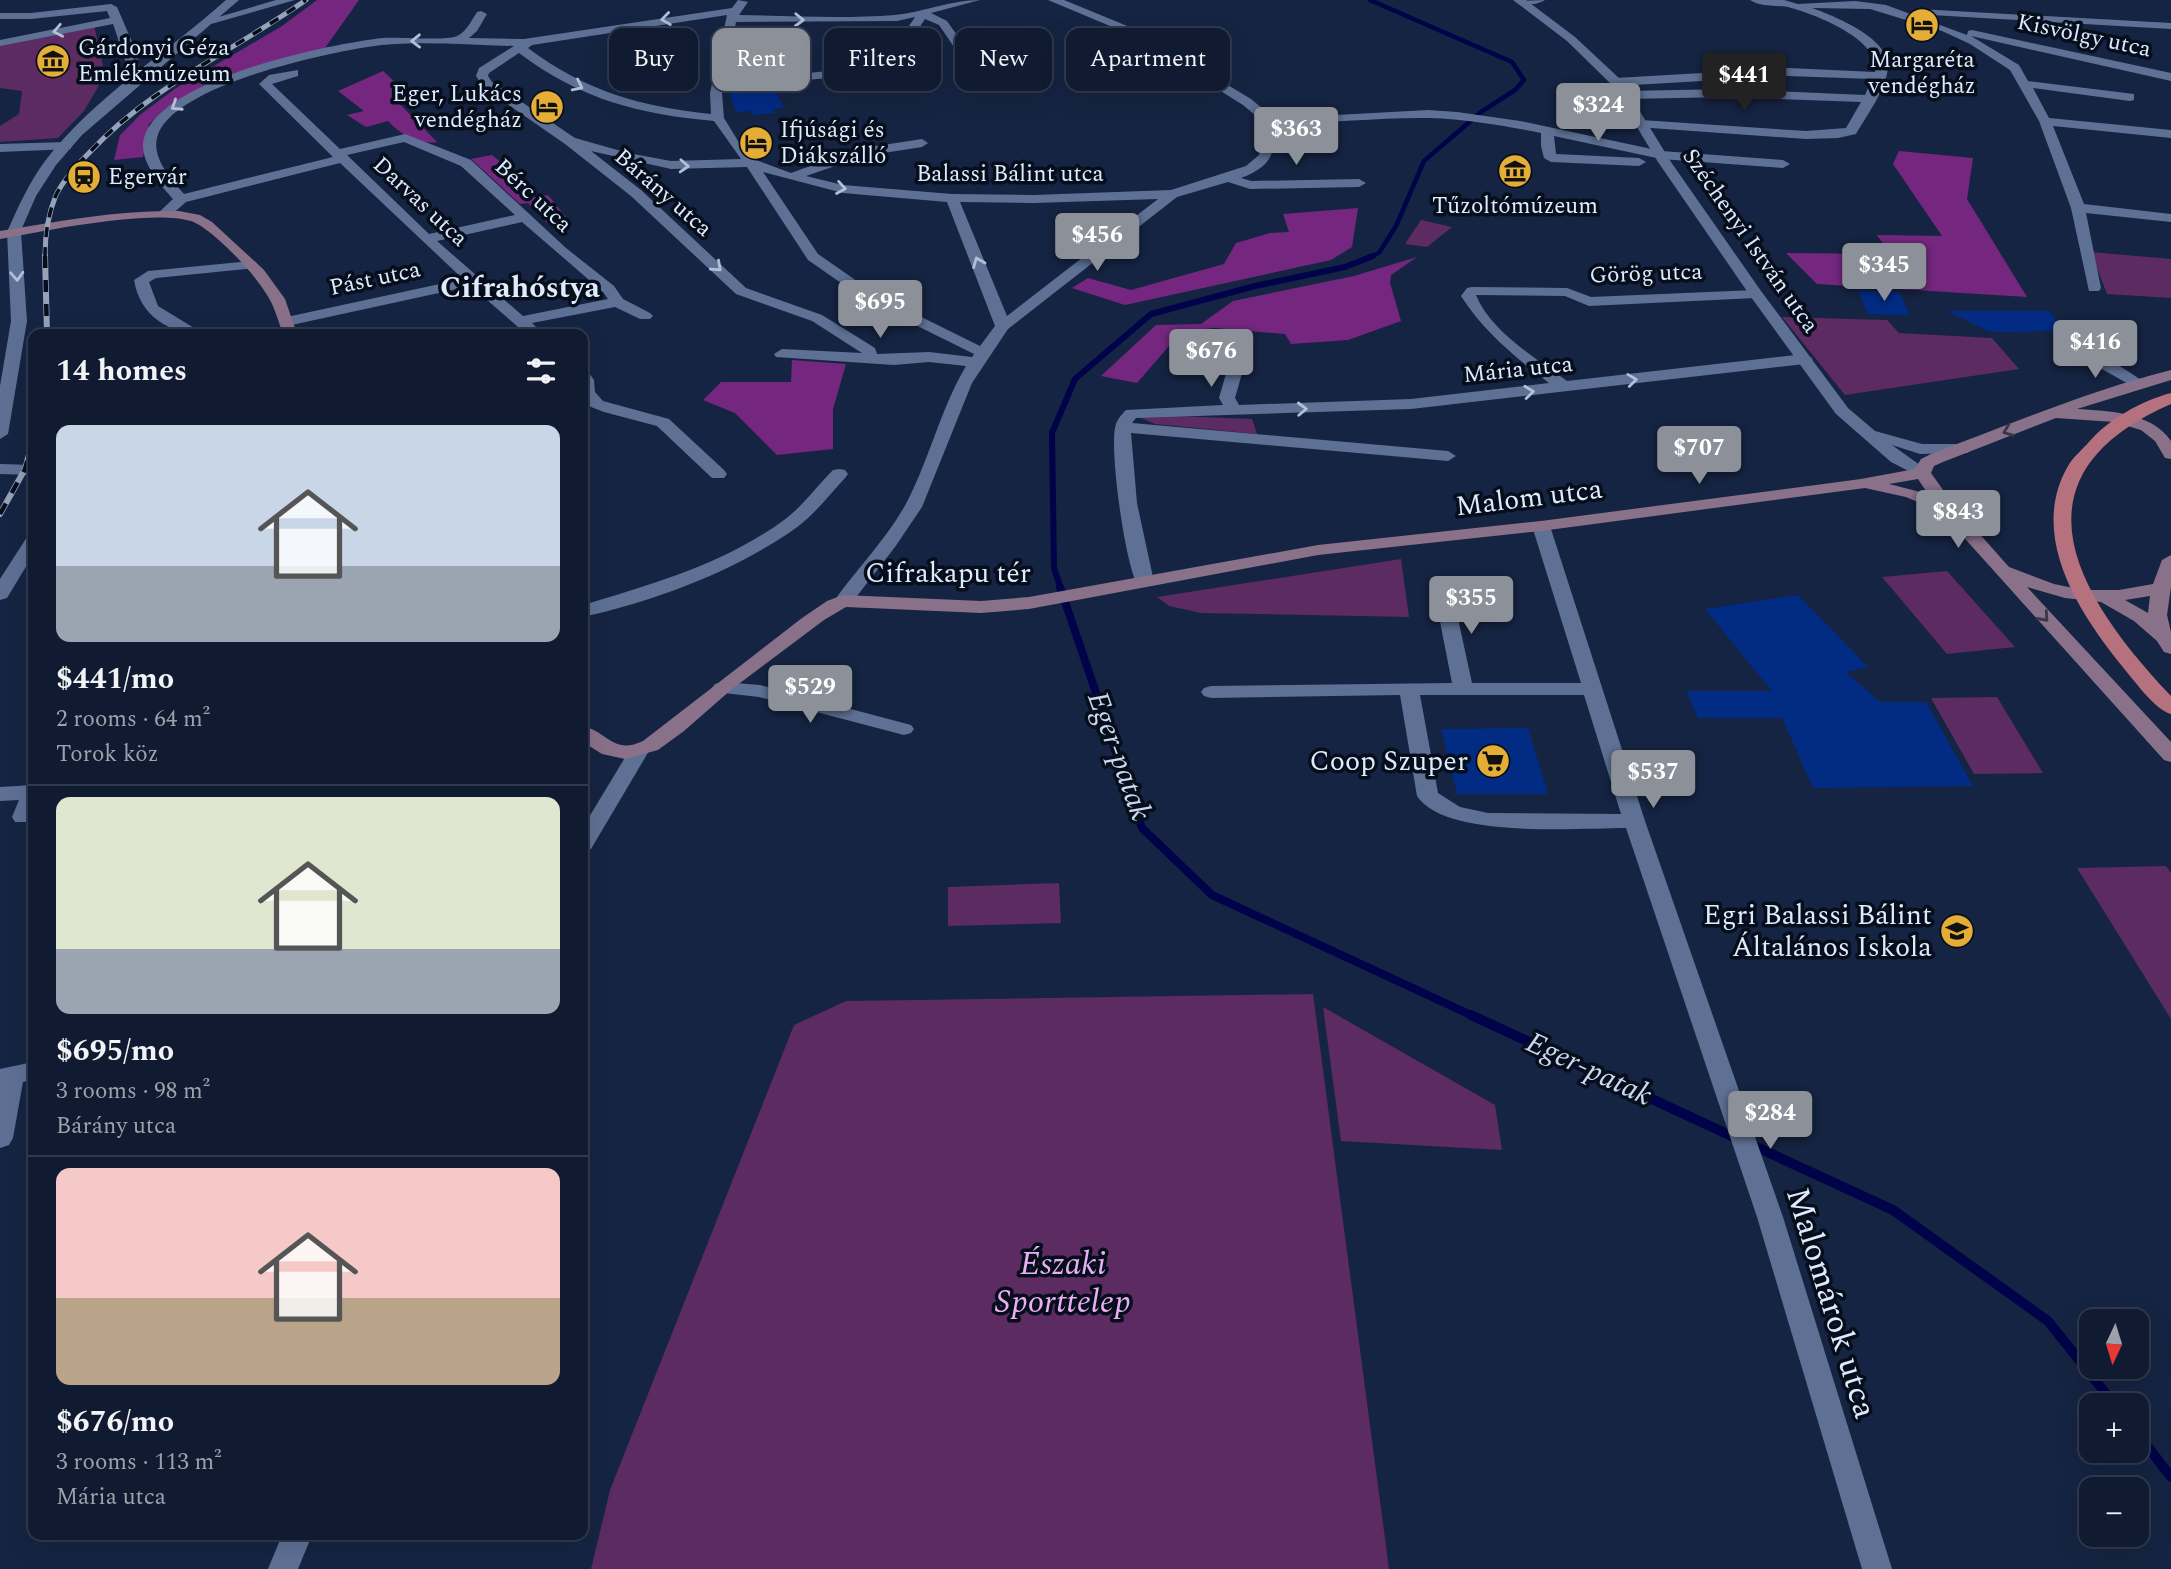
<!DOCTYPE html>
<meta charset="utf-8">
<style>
body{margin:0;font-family:Spectral,serif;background:#1e283e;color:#f1f3f6;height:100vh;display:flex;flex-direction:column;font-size:26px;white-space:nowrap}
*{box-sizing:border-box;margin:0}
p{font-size:23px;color:#9ca1ac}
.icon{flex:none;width:38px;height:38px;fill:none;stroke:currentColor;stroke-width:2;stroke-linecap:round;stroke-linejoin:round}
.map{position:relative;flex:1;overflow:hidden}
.sheet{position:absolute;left:28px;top:329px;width:560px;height:1211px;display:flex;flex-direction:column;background:#101b32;border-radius:14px;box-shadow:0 7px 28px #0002,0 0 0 2px #30394d}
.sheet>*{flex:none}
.top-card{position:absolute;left:609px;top:28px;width:665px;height:63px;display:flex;gap:14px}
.needle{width:46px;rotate:184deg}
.buttons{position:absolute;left:2079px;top:1309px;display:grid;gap:14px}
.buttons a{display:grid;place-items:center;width:70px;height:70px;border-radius:14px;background:#101b32;box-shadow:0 7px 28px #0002,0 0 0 2px #30394d;font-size:35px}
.price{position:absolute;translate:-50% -60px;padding:0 16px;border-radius:7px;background:#8c9099;color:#fff;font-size:23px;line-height:46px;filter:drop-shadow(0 2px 4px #0008)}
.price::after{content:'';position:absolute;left:50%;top:42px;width:21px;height:16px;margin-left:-10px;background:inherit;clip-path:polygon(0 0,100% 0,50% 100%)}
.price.on{background:#222;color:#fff}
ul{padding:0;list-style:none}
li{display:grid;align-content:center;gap:14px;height:371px;padding:0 28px}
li+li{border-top:2px solid #30394d}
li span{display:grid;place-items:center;height:217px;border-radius:14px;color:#555}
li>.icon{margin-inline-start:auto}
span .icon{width:126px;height:126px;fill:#fffc;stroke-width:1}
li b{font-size:30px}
h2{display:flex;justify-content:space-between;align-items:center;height:84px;padding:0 28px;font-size:30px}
.chip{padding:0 24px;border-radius:14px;background:#101b32;box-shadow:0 7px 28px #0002,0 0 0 2px #30394d;font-size:24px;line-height:63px}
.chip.on{background:#8c9099;color:#fff}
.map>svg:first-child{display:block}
.green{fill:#5b2b61}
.forest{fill:#752780}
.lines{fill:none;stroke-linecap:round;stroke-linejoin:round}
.stream-far3{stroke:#000349;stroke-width:4.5}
.stream-far2{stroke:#000349;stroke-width:6}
.stream-far1{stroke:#000349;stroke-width:8}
.stream{stroke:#000349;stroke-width:10}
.building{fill:#022b84}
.minor{fill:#5e7195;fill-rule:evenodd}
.tertiary{fill:#5e7195;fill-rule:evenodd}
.secondary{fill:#8a718a;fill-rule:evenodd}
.primary{fill:#b6717f;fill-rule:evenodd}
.rail-far1-casing{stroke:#95a2ba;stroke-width:5}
.rail-casing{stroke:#95a2ba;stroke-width:6}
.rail-far1{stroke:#070e1b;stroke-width:3.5;stroke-dasharray:10;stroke-linecap:butt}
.rail{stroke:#070e1b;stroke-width:4.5;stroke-dasharray:12;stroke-linecap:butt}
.oneway{stroke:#b1c0d9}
.oneway2{stroke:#3b3647}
.labels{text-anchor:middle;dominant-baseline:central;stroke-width:7;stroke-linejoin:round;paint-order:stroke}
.far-street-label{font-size:23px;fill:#deeafe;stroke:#070e1b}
.far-poi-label{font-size:23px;fill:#deeafe;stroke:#070e1b;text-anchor:start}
.street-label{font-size:28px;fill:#deeafe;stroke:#070e1b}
.poi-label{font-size:28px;fill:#deeafe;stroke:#070e1b;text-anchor:end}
.far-district-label{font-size:30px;font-weight:bold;fill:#deeafe;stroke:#070e1b}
.water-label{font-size:30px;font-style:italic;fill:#cad8f0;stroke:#070e1b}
.near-park-label{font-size:33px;font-style:italic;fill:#eaaff2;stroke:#070e1b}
.near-street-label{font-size:33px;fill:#deeafe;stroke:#070e1b}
</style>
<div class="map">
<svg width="2171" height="1569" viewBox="0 0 2171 1569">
<rect width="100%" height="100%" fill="#152442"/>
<g class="green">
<path d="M94,25L105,75L84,111L58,138L0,142V126L19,114L22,91L0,88V44Z"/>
<path d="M1421,220L1452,227L1427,247L1405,244Z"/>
<path d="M2091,252L2171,259V298L2107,294Z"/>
<path d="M1782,317L1887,320L1899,333L1992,338L2019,369L1845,395Z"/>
<path d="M1151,415L1252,419L1257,434L1155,424L1141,418L1142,416Z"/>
<path d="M1401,559L1409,617L1201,613L1169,606L1157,597Z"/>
<path d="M1947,571L2015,647L1947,654L1882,577Z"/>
<path d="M1997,697L2043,773L1974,774L1931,698Z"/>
<path d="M2166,866L2171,873V1019L2077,868Z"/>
<path d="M1059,883L1061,923L948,926V887Z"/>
<path d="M1313,994L1389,1569H591L610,1490L794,1025L846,1001Z"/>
<path d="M1323,1007L1495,1105L1502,1150L1341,1141Z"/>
</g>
<g class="forest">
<path d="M317,0H359L325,48L203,86L164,110L149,124L143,157L114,160L120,135L141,114L176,88L282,26Z"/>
<path d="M383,71L396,83V100L437,142C418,145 401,135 388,121L366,127L347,115L364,111L338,91Z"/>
<path d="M1899,151L1973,158L1967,199L2027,297L1817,284L1786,253L1890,254L1877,235L1942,236L1893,164Z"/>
<path d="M492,155L531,187L518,191L525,199L548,195L570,222L550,226L528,203L520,204L471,159Z"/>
<path d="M1358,208L1352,247L1331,260L1125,305L1072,288L1088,278L1131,290L1224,264L1236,243L1270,233L1289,232L1283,214Z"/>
<path d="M1417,257L1391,275L1390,283L1401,321L1348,340L1291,344L1285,334L1215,328L1182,331L1137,383L1101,376L1156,325L1201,324L1233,301L1354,276Z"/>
<path d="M792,360L846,364L833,409V449L777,455L735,413L703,400L721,382H791Z"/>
</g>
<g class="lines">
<path class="stream-far3" d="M1368,257L1379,253L1396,226L1424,161L1481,112L1515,90L1524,80L1512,62L1370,0"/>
<path class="stream-far2" d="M1061,589L1054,568L1052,433L1075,379L1151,314L1255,286L1345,267L1373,256"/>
<path class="stream-far1" d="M1060,587L1142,828L1212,895L1475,1017"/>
<g class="stream">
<path d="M1471,1015L1738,1139"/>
<path d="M1750,1144L1893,1210L2048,1321L2115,1405"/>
<path d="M2137,1433L2171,1477"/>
</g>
</g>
<g class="building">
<path d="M772,83L784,108L773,109L775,113L753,115L751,111L736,112L729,92L738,91L736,87Z"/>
<path d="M1858,291L1899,292L1910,315L1868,314Z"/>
<path d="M1947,311H2049L2065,331L1990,332Z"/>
<path d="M1798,595L1868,667L1846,672L1880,702H1926L1973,786L1813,788L1782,718H1698L1686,691H1772L1705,609Z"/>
<path d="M1528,728L1548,794H1457L1441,729Z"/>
</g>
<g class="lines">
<g class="minor">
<path d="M276,0H295L211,24L205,21Z"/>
<path d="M738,0L748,2L739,15C791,16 843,19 895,15C924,12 950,0 980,0L931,13L947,21L974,59L1032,54L1038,58L1032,62L967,66L939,25L925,19C915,34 905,50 889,59C846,86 774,80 724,81L722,93L724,118L738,141L756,160L791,173L857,149L922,139L928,143L922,147L864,156L806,176L843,185L952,194L1034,195L1171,190L1246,166L1259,155L1263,144L1261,120L1243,105L1129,34L1048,0H1064L1137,30L1251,99L1270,115L1318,116L1428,110L1457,112L1520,121L1661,151L1783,160L1790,164L1783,168L1661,159L1554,136L1556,154L1639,158L1646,162L1639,166L1551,162L1544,158L1541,146V133C1505,126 1467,119 1430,118C1378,117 1326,124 1274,123C1276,155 1271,166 1241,178L1251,181L1359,179L1366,183L1359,187L1250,189L1228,182L1177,197L1008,329L972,383L922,507L895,547L850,605L843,607L834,601C858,567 888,538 908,500C930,457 941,408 966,366L929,362L894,365L776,357L774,354L782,349L862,353L812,321L736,294L631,196L565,144L484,88L476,76L479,68L514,46C470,45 425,41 381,45C333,51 169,85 157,138C152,159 172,180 184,194L333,157L259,84L269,75L298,70V76L272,84L340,149L405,134L471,160L566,248L614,286L623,299L650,313L653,316L650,319H640L615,307L532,323L543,334H526L471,286L287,326L282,324L279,321L282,318L463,279L340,163L186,202L169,217H159L157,214L173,199C160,184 138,160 144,138C160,79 328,44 383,38C397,37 448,41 457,36C467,31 471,21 477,12L481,11L487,14L477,31L469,38L524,39L732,8ZM727,15L710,93L711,114C639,106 587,92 528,48L532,45ZM915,17C906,31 896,44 882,53C843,79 772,73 726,74L736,22L897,21ZM519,53C582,100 638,114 714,121L741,159L671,161L628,153L575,138L492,82L488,76L489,73ZM404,142L461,166L515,215L429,234L347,155ZM591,151L671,169L747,167L808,260L867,301L974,354L972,357L929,352L877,354L875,348L822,315L746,288L641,190ZM763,172L843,193L947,202L995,326L980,346L877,295L818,254ZM1158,199L1007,316L960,202L1034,203ZM522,222L603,292L608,299L523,316L437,241Z"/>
<path d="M1545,0C1538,5 1522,6 1515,1Z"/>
<path d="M1750,0H1784L1798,4L1855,1L1886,5L1967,35L1968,31L1972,30L2171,73V81L1971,36L2019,65L2028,81L2134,94V100L2130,101L2033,88L2049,118L2171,130V138L2053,126L2084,204L2171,214V222L2086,213L2101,288L2099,291H2089L2071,208L2039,121L2010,70L1970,44L1942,31L1870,9L1812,8C1834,16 1887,37 1888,65C1888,87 1867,115 1856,134L1838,138L1806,139L1637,127V121L1641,120L1806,131L1846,128L1861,102L1728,97L1625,99L1619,95L1625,91L1728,89L1865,95L1872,79L1788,76L1616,86L1610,82L1616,78L1788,68L1875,72C1881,39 1814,14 1788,7C1776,5 1760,7 1750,0Z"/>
<path d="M111,4L117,7L136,51L140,70L147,77L145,80H137C126,72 119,39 113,24L0,46V40L110,18L107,11L31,19H0V13H31Z"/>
<path d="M1918,9L2171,23V29L1914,14L1912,12Z"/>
<path d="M66,142L71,143V149L0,152V144Z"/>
<path d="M14,228L21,232L27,321L8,434L0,439V386L11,321L7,232Z"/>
<path d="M251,261L256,262L258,265L256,268L156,278L149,282L158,306L204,334C169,334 140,316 134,280L148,271Z"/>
<path d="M1472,287L1567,288L1591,297L1756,290L1763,294L1756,298L1589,306L1565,296L1476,295C1491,332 1536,358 1567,381L1805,354L1813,359L1805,364L1411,409L1136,418L1132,423L1448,451L1456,456L1448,461L1131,433L1137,503L1154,582L1152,586H1138C1125,564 1110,454 1115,428C1116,421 1121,415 1126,410L1223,405L1219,398L1229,363L1237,358L1245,363L1235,398L1239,405L1411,399L1549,383C1515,357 1484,332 1461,296L1467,288Z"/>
<path d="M2076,339L2081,341L2146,383L2138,388L2132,386L2086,360L2068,344Z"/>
<path d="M583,371L589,373L594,380L595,392L603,401L669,419L724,470L727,474L724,478H712L657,426L604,412L591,407L583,398Z"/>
<path d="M0,464L33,465V475L0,474Z"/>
<path d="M839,469L845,470L848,474L845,478C830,494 814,515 796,528C733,572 657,600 583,617V605C653,584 724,564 784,520C802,507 817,486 833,470Z"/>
<path d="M1541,521L1550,526L1645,821L1783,1217L1892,1569H1862L1757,1217L1626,828C1578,828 1445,839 1417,796L1400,695L1211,698L1204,696L1201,692L1204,688L1211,686L1452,683L1434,591L1443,585L1452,591L1472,683H1581L1532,526ZM1420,695H1584L1621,814L1488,813L1460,807L1438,793Z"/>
<path d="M33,536V555L7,598L0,600V579L27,537Z"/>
<path d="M722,682L760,685L911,725L914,729L911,733L904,735L759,697L715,692L712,688L715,684Z"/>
<path d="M639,745L646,746L649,751L591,849L583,851V827L632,746Z"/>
<path d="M33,785V818L31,822H15L12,817L19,800L0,801V787Z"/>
<path d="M33,1062V1080L23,1082L13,1138L9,1145L0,1148V1069Z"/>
<path d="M282,1535H312L298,1569H268Z"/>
</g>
<g class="tertiary">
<path d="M226,0H239L82,135L56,165L36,196L19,235H9L7,232C18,207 29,183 45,161C94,97 167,53 226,0Z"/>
<path d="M1513,0H1526L1575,37L1620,79L1671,162L1761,291L1848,408L1875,431L1922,444H1962L1970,449L1968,453L1920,454L1892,445L1931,473L1922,478L1891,462L1836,414L1751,297L1658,162L1611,84L1567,41Z"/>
</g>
<g class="secondary">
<path d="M179,211L200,215L212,222L264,270L285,299L297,334H283C278,321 275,307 267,295C256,275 212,228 191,221C149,209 45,231 0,239V231C59,221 119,210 179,211Z"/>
<path d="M2171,370V380L2077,409C2108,411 2152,412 2171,441V459L2165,458L2155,441L2141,430L2114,422L2056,418L1943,462L1934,466L1931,473L1953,504L2009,567L2054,584L2083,590H2119L2153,584L2162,560L2171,555V587L2167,615L2171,632V654L2164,652L2157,641L2134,621L2101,602L2065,598L2027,587L2171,742V762L2164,760L1941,512L1906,497L1865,488L1541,531L1318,555L1029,609L981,613L846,607L824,620L732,689L684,731L658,750L625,759L602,754L583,742V726C608,732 613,755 643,741L802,618L827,601L843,595L981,601L1029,597L1318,545L1541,521L1861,479L1915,469L1921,459L1931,454C2011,424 2088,391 2171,370ZM1918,479L1928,494L1889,484ZM2150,596L2148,613L2125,600Z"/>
</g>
<path class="primary" d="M2171,393V404C2004,477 2077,597 2171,696V714C2155,710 2133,679 2122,666C2079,613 2028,535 2068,466C2073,457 2082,450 2089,442C2109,419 2141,401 2171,393Z"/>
<g class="rail-far1-casing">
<path id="rail-far1" d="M45,257C45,237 48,214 56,195C64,179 77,165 89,153C150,87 233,51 306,0"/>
</g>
<g class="rail-casing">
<g id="rail">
<path d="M45,256L47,334"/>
<path d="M0,514L25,469L33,440"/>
</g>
</g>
<use href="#rail-far1" class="rail-far1"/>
<use href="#rail" class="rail"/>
</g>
<defs><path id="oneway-chevron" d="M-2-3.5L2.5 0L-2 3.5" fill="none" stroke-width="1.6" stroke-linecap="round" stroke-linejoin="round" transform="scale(1.75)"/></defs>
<g class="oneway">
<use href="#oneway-chevron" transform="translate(666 19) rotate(172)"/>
<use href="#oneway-chevron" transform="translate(799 20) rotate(2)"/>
<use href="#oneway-chevron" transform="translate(58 31) rotate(169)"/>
<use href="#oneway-chevron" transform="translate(416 41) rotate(179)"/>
<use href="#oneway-chevron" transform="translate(578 86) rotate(26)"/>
<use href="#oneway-chevron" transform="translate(176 106) rotate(147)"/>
<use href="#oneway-chevron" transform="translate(684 166) rotate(3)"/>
<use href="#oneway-chevron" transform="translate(841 188) rotate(10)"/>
<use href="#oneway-chevron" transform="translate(978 262) rotate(-112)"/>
<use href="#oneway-chevron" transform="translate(717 267) rotate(42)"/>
<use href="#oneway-chevron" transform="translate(17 276) rotate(87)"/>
<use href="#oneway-chevron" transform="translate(1632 380) rotate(-7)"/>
<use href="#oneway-chevron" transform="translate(1529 392) rotate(-6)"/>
<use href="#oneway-chevron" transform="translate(1302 409) rotate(-2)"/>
</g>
<g class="oneway2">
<use href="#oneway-chevron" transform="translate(2008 431) rotate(159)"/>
<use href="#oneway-chevron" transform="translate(2044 617) rotate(48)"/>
</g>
<defs>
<g id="hotel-disc" transform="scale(1.75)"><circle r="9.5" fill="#e4ad35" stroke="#070e1b"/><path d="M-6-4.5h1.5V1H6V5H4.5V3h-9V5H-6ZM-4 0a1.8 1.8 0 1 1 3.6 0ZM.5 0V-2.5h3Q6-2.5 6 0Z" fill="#111"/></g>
<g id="museum-disc" transform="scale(1.75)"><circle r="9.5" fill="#e4ad35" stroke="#070e1b"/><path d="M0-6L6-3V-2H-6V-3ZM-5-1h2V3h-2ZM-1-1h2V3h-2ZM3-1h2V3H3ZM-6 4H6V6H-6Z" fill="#111"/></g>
<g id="station-disc" transform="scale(1.75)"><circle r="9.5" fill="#e4ad35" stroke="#070e1b"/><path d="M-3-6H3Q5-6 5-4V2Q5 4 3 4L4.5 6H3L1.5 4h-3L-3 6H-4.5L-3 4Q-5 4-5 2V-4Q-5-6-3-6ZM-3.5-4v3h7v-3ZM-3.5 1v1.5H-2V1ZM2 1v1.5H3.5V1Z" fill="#111"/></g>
<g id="supermarket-disc" transform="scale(1.75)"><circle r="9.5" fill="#e4ad35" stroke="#070e1b"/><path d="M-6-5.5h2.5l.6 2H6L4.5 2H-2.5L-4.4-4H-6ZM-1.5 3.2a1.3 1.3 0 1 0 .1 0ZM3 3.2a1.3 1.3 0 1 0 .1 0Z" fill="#111"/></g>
<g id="school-disc" transform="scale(1.75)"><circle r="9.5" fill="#e4ad35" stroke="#070e1b"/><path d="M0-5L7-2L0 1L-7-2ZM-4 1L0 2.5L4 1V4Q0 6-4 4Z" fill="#111"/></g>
</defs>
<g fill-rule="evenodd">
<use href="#hotel-disc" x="1922" y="25"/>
<use href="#museum-disc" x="53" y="61"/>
<use href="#hotel-disc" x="547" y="107"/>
<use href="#hotel-disc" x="756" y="143"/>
<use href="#museum-disc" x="1515" y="171"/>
<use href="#station-disc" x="84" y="177"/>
<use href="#supermarket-disc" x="1493" y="761"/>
<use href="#school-disc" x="1957" y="931"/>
</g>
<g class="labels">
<g class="far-street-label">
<text transform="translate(2084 36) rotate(12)">Kisvölgy utca</text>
<text x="1010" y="174">Balassi Bálint utca</text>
<text transform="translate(663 193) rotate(41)">Bárány utca</text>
<text transform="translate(533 196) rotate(43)">Bérc utca</text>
<text transform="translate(420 202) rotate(43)">Darvas utca</text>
<text transform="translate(1750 241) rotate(55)">Széchenyi István utca</text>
<text transform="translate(1646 274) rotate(-2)">Görög utca</text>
<text transform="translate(375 279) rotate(-12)">Pást utca</text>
<text transform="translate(1518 370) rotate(-6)">Mária utca</text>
</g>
<g class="far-poi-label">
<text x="78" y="48">Gárdonyi Géza<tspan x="78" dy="26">Emlékmúzeum</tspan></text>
<text x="1922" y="60" text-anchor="middle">Margaréta<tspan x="1922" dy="26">vendégház</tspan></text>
<text x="522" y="94" text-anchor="end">Eger, Lukács<tspan x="522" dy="26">vendégház</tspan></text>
<text x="780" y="130">Ifjúsági és<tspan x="780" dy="26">Diákszálló</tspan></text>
<text x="108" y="177">Egervár</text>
<text x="1515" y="206" text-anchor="middle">Tűzoltómúzeum</text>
</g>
<g class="street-label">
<text transform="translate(1529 498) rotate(-7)">Malom utca</text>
<text x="948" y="573">Cifrakapu tér</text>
</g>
<g class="poi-label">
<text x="1468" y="761">Coop Szuper</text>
<text x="1932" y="915">Egri Balassi Bálint<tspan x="1932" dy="32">Általános Iskola</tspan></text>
</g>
<g class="far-district-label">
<text x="520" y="288">Cifrahóstya</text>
</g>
<g class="water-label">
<text transform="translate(1119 756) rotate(70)">Eger-patak</text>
<text transform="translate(1589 1069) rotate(25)">Eger-patak</text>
</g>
<g class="near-park-label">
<text x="1063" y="1264">Északi<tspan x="1063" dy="38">Sporttelep</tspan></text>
</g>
<g class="near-street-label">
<text transform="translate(1831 1303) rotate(73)">Malomárok utca</text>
</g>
</g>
</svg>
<div class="buttons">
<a><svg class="needle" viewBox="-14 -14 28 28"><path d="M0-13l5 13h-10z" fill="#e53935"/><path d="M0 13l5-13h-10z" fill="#9ca1ac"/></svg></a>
<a>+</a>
<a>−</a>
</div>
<b class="price on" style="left:1744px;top:113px">$441</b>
<b class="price" style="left:1598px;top:143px">$324</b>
<b class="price" style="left:1296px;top:167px">$363</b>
<b class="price" style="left:1097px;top:273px">$456</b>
<b class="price" style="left:1884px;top:303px">$345</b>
<b class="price" style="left:880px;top:340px">$695</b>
<b class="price" style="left:2095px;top:380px">$416</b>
<b class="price" style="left:1211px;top:389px">$676</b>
<b class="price" style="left:1699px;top:486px">$707</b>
<b class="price" style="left:1958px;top:550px">$843</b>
<b class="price" style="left:1471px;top:636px">$355</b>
<b class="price" style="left:810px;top:725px">$529</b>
<b class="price" style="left:1653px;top:810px">$537</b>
<b class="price" style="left:1770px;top:1151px">$284</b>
<div class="top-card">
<a class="chip">Buy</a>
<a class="chip on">Rent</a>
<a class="chip">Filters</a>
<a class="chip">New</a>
<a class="chip">Apartment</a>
</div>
<section class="sheet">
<h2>14 homes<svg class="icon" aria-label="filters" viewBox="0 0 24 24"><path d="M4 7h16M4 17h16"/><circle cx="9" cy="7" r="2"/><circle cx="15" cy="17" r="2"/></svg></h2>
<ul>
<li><span style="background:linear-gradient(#c9d6e8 65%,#9aa5b1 0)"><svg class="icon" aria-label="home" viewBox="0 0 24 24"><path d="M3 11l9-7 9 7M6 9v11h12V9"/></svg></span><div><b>$441/mo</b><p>2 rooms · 64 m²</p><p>Torok köz</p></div></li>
<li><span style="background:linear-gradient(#dfe7d0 70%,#9aa5b1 0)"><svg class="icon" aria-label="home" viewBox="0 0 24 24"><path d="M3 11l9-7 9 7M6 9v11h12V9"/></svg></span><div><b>$695/mo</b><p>3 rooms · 98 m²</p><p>Bárány utca</p></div></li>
<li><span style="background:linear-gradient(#f6c9c9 60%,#b9a48a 0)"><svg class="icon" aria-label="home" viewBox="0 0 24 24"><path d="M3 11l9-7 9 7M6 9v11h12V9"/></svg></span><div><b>$676/mo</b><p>3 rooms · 113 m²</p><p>Mária utca</p></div></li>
</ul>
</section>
</div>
